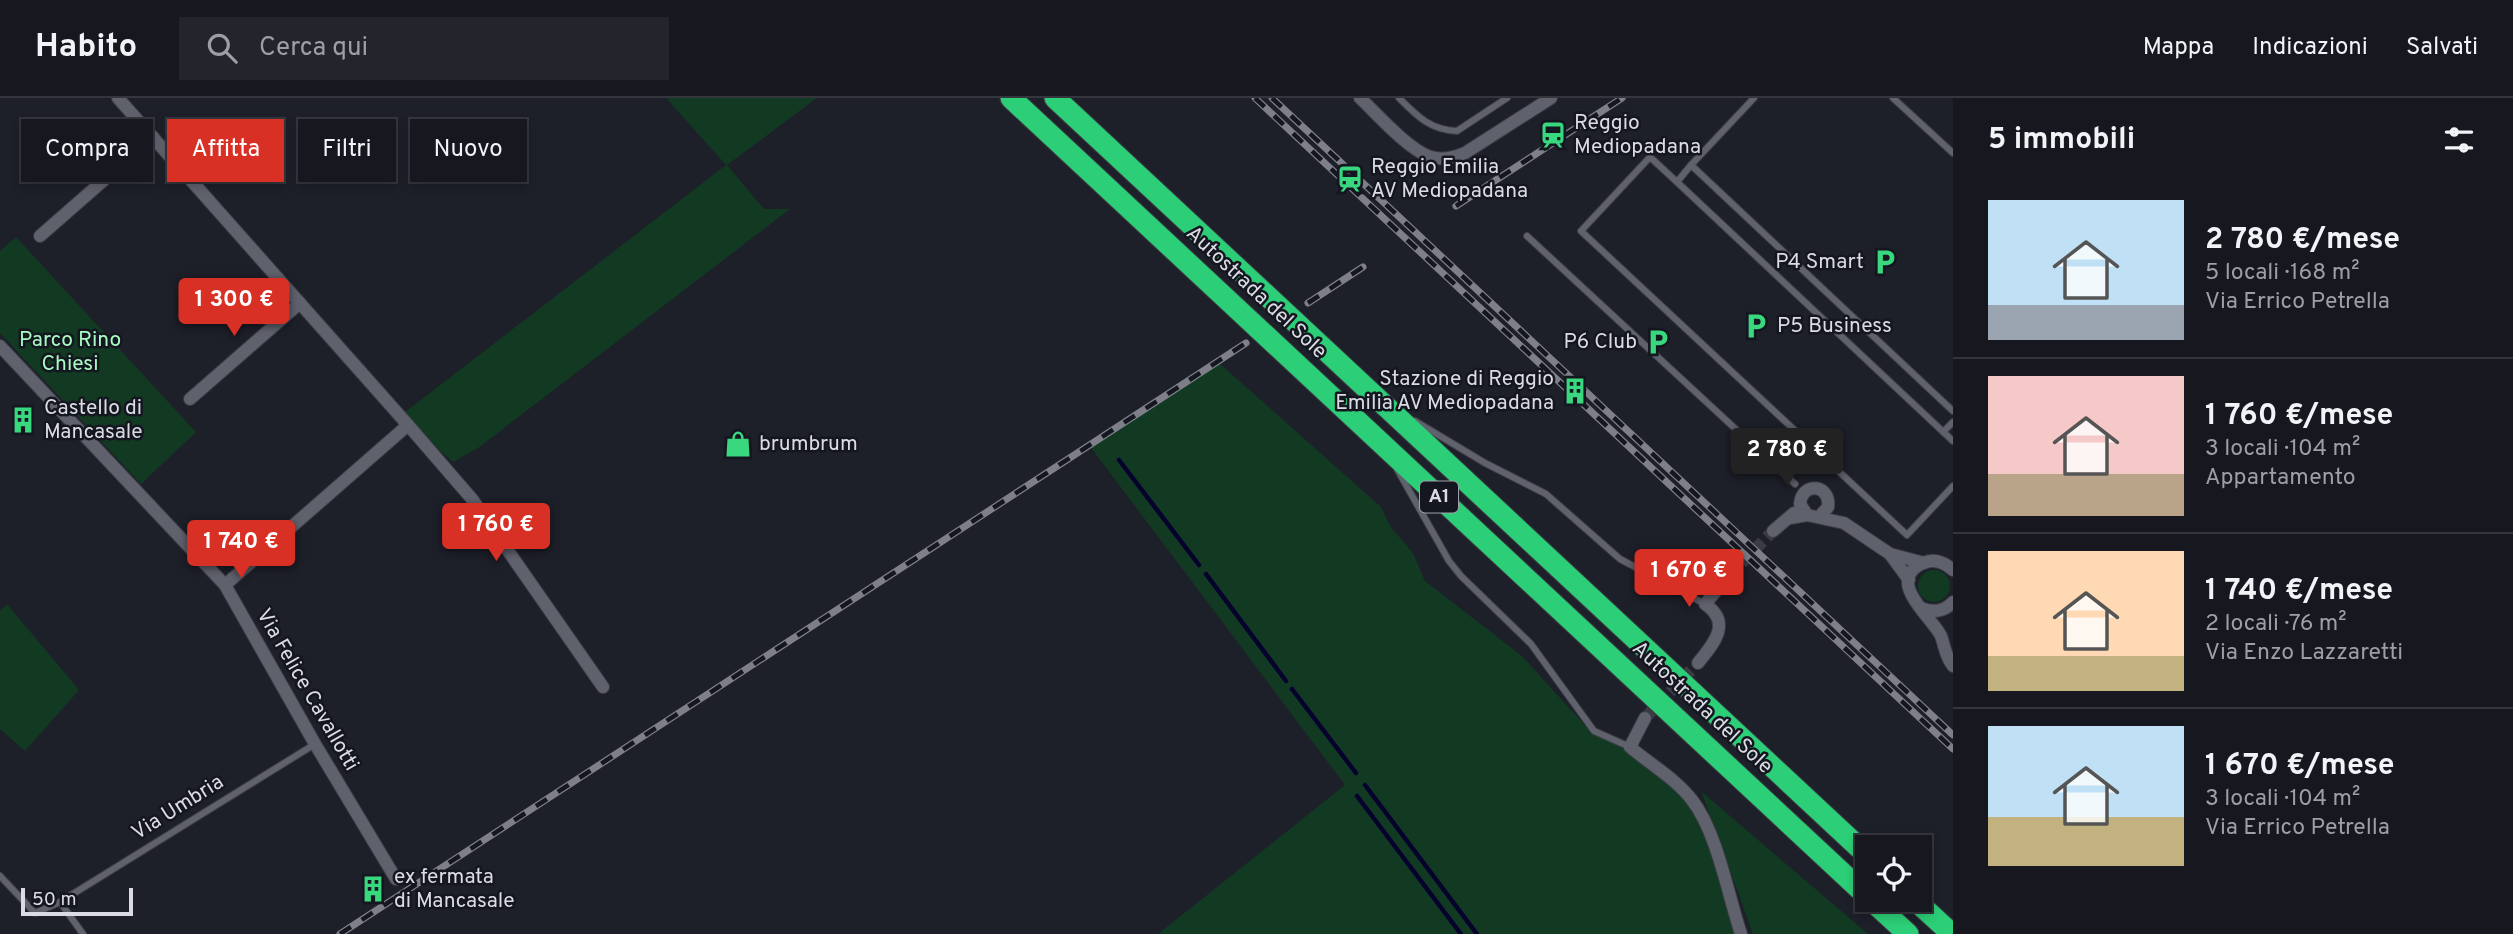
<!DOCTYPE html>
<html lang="it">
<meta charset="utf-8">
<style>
body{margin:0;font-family:Overpass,sans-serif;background:#23242c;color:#f1f3f6;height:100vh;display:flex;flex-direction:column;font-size:26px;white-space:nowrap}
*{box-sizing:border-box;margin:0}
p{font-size:23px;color:#9e9fa4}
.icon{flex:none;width:38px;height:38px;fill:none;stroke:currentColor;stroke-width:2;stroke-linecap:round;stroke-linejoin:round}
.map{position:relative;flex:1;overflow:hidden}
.panel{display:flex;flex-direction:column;background:#16171f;width:560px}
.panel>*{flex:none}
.hud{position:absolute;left:21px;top:21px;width:665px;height:63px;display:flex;gap:14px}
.buttons{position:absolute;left:1855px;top:737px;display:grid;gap:14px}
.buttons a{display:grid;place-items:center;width:77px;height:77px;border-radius:0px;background:#16171f;box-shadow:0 4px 10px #0003,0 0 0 2px #35363d;font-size:35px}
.scale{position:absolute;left:21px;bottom:18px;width:112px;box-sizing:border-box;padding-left:7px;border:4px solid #dbdce3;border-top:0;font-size:19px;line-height:24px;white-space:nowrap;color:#dbdce3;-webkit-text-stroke:5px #141620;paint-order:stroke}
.price{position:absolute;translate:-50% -60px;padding:0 16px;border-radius:7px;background:#d93025;color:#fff;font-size:23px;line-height:46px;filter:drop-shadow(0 2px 4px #0008)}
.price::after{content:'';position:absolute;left:50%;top:42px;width:21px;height:16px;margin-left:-10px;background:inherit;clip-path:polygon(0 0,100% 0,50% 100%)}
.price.current{background:#222;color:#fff}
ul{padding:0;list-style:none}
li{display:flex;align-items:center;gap:21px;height:175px;padding:0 35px}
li+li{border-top:2px solid #35363d}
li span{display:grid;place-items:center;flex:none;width:196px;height:140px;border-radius:0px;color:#555}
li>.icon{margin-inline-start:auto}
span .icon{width:84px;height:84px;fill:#fffc;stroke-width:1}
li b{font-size:30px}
h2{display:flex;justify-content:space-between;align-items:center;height:84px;padding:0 35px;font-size:30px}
.tag{padding:0 24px;border-radius:0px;background:#16171f;box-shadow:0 4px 10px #0003,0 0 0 2px #35363d;font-size:24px;line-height:63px}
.tag.current{background:#d93025;color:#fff}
header{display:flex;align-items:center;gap:42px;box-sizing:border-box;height:98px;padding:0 35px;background:#16171f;border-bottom:2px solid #35363d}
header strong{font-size:33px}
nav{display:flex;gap:38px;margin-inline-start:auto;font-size:24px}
.search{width:490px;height:63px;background:#23242c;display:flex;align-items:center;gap:18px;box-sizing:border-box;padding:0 24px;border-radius:0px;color:#9e9fa4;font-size:26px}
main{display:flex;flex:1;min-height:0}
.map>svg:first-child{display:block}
.green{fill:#123a22}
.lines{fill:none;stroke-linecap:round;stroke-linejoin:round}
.stream{stroke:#07022d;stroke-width:4.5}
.minor-tunnel{stroke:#3a3b45;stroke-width:12;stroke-dasharray:12 6;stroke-linecap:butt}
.service-casing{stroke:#3b3c44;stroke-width:8}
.minor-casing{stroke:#3b3c44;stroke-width:14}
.motorway-casing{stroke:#3b3c44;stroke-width:23}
.service{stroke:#5f616d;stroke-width:6}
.minor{stroke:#5f616d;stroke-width:12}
.motorway{stroke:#2cce77;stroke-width:21}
.rail-casing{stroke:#7e7f88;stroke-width:7}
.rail{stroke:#141620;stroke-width:4.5;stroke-dasharray:13;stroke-linecap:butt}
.labels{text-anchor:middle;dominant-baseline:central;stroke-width:5;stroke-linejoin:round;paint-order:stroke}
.shield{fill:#141620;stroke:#9fa1a8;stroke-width:2}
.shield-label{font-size:19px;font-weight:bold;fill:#dbdce3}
.poi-label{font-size:21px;fill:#dbdce3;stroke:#141620;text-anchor:start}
.street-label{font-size:21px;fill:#dbdce3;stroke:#141620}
.park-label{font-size:21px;fill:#a8fbc2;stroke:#141620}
</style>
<header>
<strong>Habito</strong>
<div class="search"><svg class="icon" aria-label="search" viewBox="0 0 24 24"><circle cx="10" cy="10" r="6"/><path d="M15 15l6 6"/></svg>Cerca qui</div>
<nav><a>Mappa</a><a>Indicazioni</a><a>Salvati</a></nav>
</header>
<main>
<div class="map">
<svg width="1953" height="836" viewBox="0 0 1953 836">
<rect width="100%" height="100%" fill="#1d1f29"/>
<g class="green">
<path d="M666,0H817L727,67L764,111H790L478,350L453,364L400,318L726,67Z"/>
<path d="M16,139L196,334L141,386L0,235V153Z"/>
<path d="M1218,264L1381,409L1390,428L1413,455L1425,483L1522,558L1593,636L1630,649L1691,701L1741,836H1158L1345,687L1089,347Z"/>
<circle cx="1934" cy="488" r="16"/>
<path d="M7,506L79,592L25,653L0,631V513Z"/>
<path d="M1701,693L1868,836H1753Z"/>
</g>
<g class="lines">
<g class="stream">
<path d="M1119,362L1199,467"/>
<path d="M1206,476L1286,583"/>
<path d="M1292,591L1356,675"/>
<path d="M1365,687L1477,836"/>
<path d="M1357,698L1461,836"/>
</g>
<g class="minor-tunnel">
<path d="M1729,478L1773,433"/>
<path d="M1645,620L1698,565"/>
</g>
<g class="service-casing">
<g id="service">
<path d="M1399,0C1417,18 1430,32 1457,33L1507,0"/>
<path d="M1754,0L1691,67L1953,313"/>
<path d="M1893,0L1953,55"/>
<path d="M1691,67L1677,84L1650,59L1581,133L1907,437L1953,388"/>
<path d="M1677,84L1953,343"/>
<path d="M1527,138L1795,386"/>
<path d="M1415,323L1485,365L1546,396L1620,461L1705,506"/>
<path d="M1943,334L1953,324"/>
<path d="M1397,371L1449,463L1461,478L1531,546L1594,633L1630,649"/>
<path d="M0,778L35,815L60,804"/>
<path d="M83,836L60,804L315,646"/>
</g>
</g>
<g class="minor-casing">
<g id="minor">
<path d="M118,0L408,327L225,487"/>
<path d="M1360,0C1377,16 1407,50 1428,58C1440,63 1453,60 1465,55L1551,0"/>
<path d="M40,138L153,39"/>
<path d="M0,248L225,487L315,646L396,781"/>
<path d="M190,301L300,205"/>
<path d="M408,327L472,401L603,589"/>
<path d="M1807,417L1800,406C1802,383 1831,386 1828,409L1820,418"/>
<path d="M1790,420L1807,417L1844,425L1890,456L1924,465"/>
<path d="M1773,433L1794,415"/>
<path d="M1890,456L1909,482"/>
<path d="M1953,472C1944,464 1934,460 1923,465C1884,483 1932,519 1941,538C1945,549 1945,558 1953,568"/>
<path d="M1921,510C1933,515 1944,514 1953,504"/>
<path d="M1698,565C1713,546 1733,525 1705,506L1729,478"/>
<path d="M1645,620L1630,649C1650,666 1676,681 1692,702C1717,734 1728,797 1741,836"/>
</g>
</g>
<g class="motorway-casing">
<g id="motorway">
<path d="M1011,0L1867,798"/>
<path d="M1055,0L1867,757"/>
<path d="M1871,802L1908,836"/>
<path d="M1915,802L1952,836"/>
</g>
</g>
<use href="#service" class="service"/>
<use href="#minor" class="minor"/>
<use href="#motorway" class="motorway"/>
<g class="rail-casing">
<g id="rail">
<path d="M1255,0L1953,651"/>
<path d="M1272,0L1953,637"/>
<path d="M1456,108L1622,0"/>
<path d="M1308,205L1363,169"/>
<path d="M340,836L1246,245"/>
</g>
</g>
<use href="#rail" class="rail"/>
</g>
<defs>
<g id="station-bare" transform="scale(2.1)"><path d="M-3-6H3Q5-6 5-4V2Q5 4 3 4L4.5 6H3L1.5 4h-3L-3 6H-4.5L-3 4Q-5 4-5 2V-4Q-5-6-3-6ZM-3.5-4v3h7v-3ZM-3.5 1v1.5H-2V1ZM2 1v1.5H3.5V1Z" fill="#39d87f" stroke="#141620" stroke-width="2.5" paint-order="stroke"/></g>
<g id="parking-bare" transform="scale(2.1)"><path d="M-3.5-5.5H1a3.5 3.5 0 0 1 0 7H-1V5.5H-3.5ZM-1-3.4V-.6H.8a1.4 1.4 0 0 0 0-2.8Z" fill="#39d87f" stroke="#141620" stroke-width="2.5" paint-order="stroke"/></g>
<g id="building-bare" transform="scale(2.1)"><path d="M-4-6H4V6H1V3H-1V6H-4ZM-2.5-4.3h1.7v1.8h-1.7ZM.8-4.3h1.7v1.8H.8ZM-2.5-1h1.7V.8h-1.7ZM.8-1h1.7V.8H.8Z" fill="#39d87f" stroke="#141620" stroke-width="2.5" paint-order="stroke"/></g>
<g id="shop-bare" transform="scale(2.1)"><path d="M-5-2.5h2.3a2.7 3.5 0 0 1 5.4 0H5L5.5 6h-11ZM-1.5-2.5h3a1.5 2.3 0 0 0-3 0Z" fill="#39d87f" stroke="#141620" stroke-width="2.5" paint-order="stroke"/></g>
</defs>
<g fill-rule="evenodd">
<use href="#station-bare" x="1553" y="37"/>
<use href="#station-bare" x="1350" y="81"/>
<use href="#parking-bare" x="1885" y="164"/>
<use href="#parking-bare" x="1756" y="228"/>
<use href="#parking-bare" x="1658" y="244"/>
<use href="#building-bare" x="1575" y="293"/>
<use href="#building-bare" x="23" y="322"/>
<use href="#shop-bare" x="738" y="346"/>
<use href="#building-bare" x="373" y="791"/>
</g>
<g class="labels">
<rect class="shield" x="1420" y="383.5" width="38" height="31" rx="5"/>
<g class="shield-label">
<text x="1439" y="399">A1</text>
</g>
<g class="poi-label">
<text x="1574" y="25">Reggio<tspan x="1574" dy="24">Mediopadana</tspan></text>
<text x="1371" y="69">Reggio Emilia<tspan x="1371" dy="24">AV Mediopadana</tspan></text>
<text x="1864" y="164" text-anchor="end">P4 Smart</text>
<text x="1777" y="228">P5 Business</text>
<text x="1637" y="244" text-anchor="end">P6 Club</text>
<text x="1554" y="281" text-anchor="end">Stazione di Reggio<tspan x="1554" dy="24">Emilia AV Mediopadana</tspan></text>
<text x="44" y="310">Castello di<tspan x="44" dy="24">Mancasale</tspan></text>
<text x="759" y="346">brumbrum</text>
<text x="394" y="779">ex fermata<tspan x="394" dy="24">di Mancasale</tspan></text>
</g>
<g class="street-label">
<text transform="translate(1256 195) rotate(43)">Autostrada del Sole</text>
<text transform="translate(307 592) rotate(60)">Via Felice Cavallotti</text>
<text transform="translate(1702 610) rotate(43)">Autostrada del Sole</text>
<text transform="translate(178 710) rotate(-32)">Via Umbria</text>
</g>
<g class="park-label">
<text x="70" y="242">Parco Rino<tspan x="70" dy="24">Chiesi</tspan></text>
</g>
</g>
</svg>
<div class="buttons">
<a><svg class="icon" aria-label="locate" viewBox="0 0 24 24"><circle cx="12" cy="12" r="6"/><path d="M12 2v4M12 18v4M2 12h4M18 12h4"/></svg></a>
</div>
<div class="scale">50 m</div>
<b class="price" style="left:234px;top:240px">1 300 €</b>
<b class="price current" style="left:1787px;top:390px">2 780 €</b>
<b class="price" style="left:496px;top:465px">1 760 €</b>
<b class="price" style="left:241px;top:482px">1 740 €</b>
<b class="price" style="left:1689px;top:511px">1 670 €</b>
<div class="hud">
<a class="tag">Compra</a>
<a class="tag current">Affitta</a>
<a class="tag">Filtri</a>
<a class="tag">Nuovo</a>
</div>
</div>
<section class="panel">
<h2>5 immobili<svg class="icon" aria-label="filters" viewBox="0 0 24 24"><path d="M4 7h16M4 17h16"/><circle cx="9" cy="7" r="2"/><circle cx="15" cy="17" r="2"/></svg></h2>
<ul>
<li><span style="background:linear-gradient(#bfe0f5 75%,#9aa5b1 0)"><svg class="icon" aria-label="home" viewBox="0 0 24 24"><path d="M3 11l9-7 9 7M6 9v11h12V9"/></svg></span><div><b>2 780 €/mese</b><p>5 locali · 168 m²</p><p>Via Errico Petrella</p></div></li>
<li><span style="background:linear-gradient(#f6c9c9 70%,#b9a48a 0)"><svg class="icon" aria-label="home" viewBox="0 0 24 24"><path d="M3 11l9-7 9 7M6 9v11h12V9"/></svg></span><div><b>1 760 €/mese</b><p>3 locali · 104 m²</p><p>Appartamento</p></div></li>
<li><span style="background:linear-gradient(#ffd9b3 75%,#c2b280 0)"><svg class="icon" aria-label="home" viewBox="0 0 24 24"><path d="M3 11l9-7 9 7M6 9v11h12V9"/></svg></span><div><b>1 740 €/mese</b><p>2 locali · 76 m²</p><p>Via Enzo Lazzaretti</p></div></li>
<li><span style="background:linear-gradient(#bfe0f5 65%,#c2b280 0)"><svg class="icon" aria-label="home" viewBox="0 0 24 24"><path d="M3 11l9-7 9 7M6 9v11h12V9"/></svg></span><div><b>1 670 €/mese</b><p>3 locali · 104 m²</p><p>Via Errico Petrella</p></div></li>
</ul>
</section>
</main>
